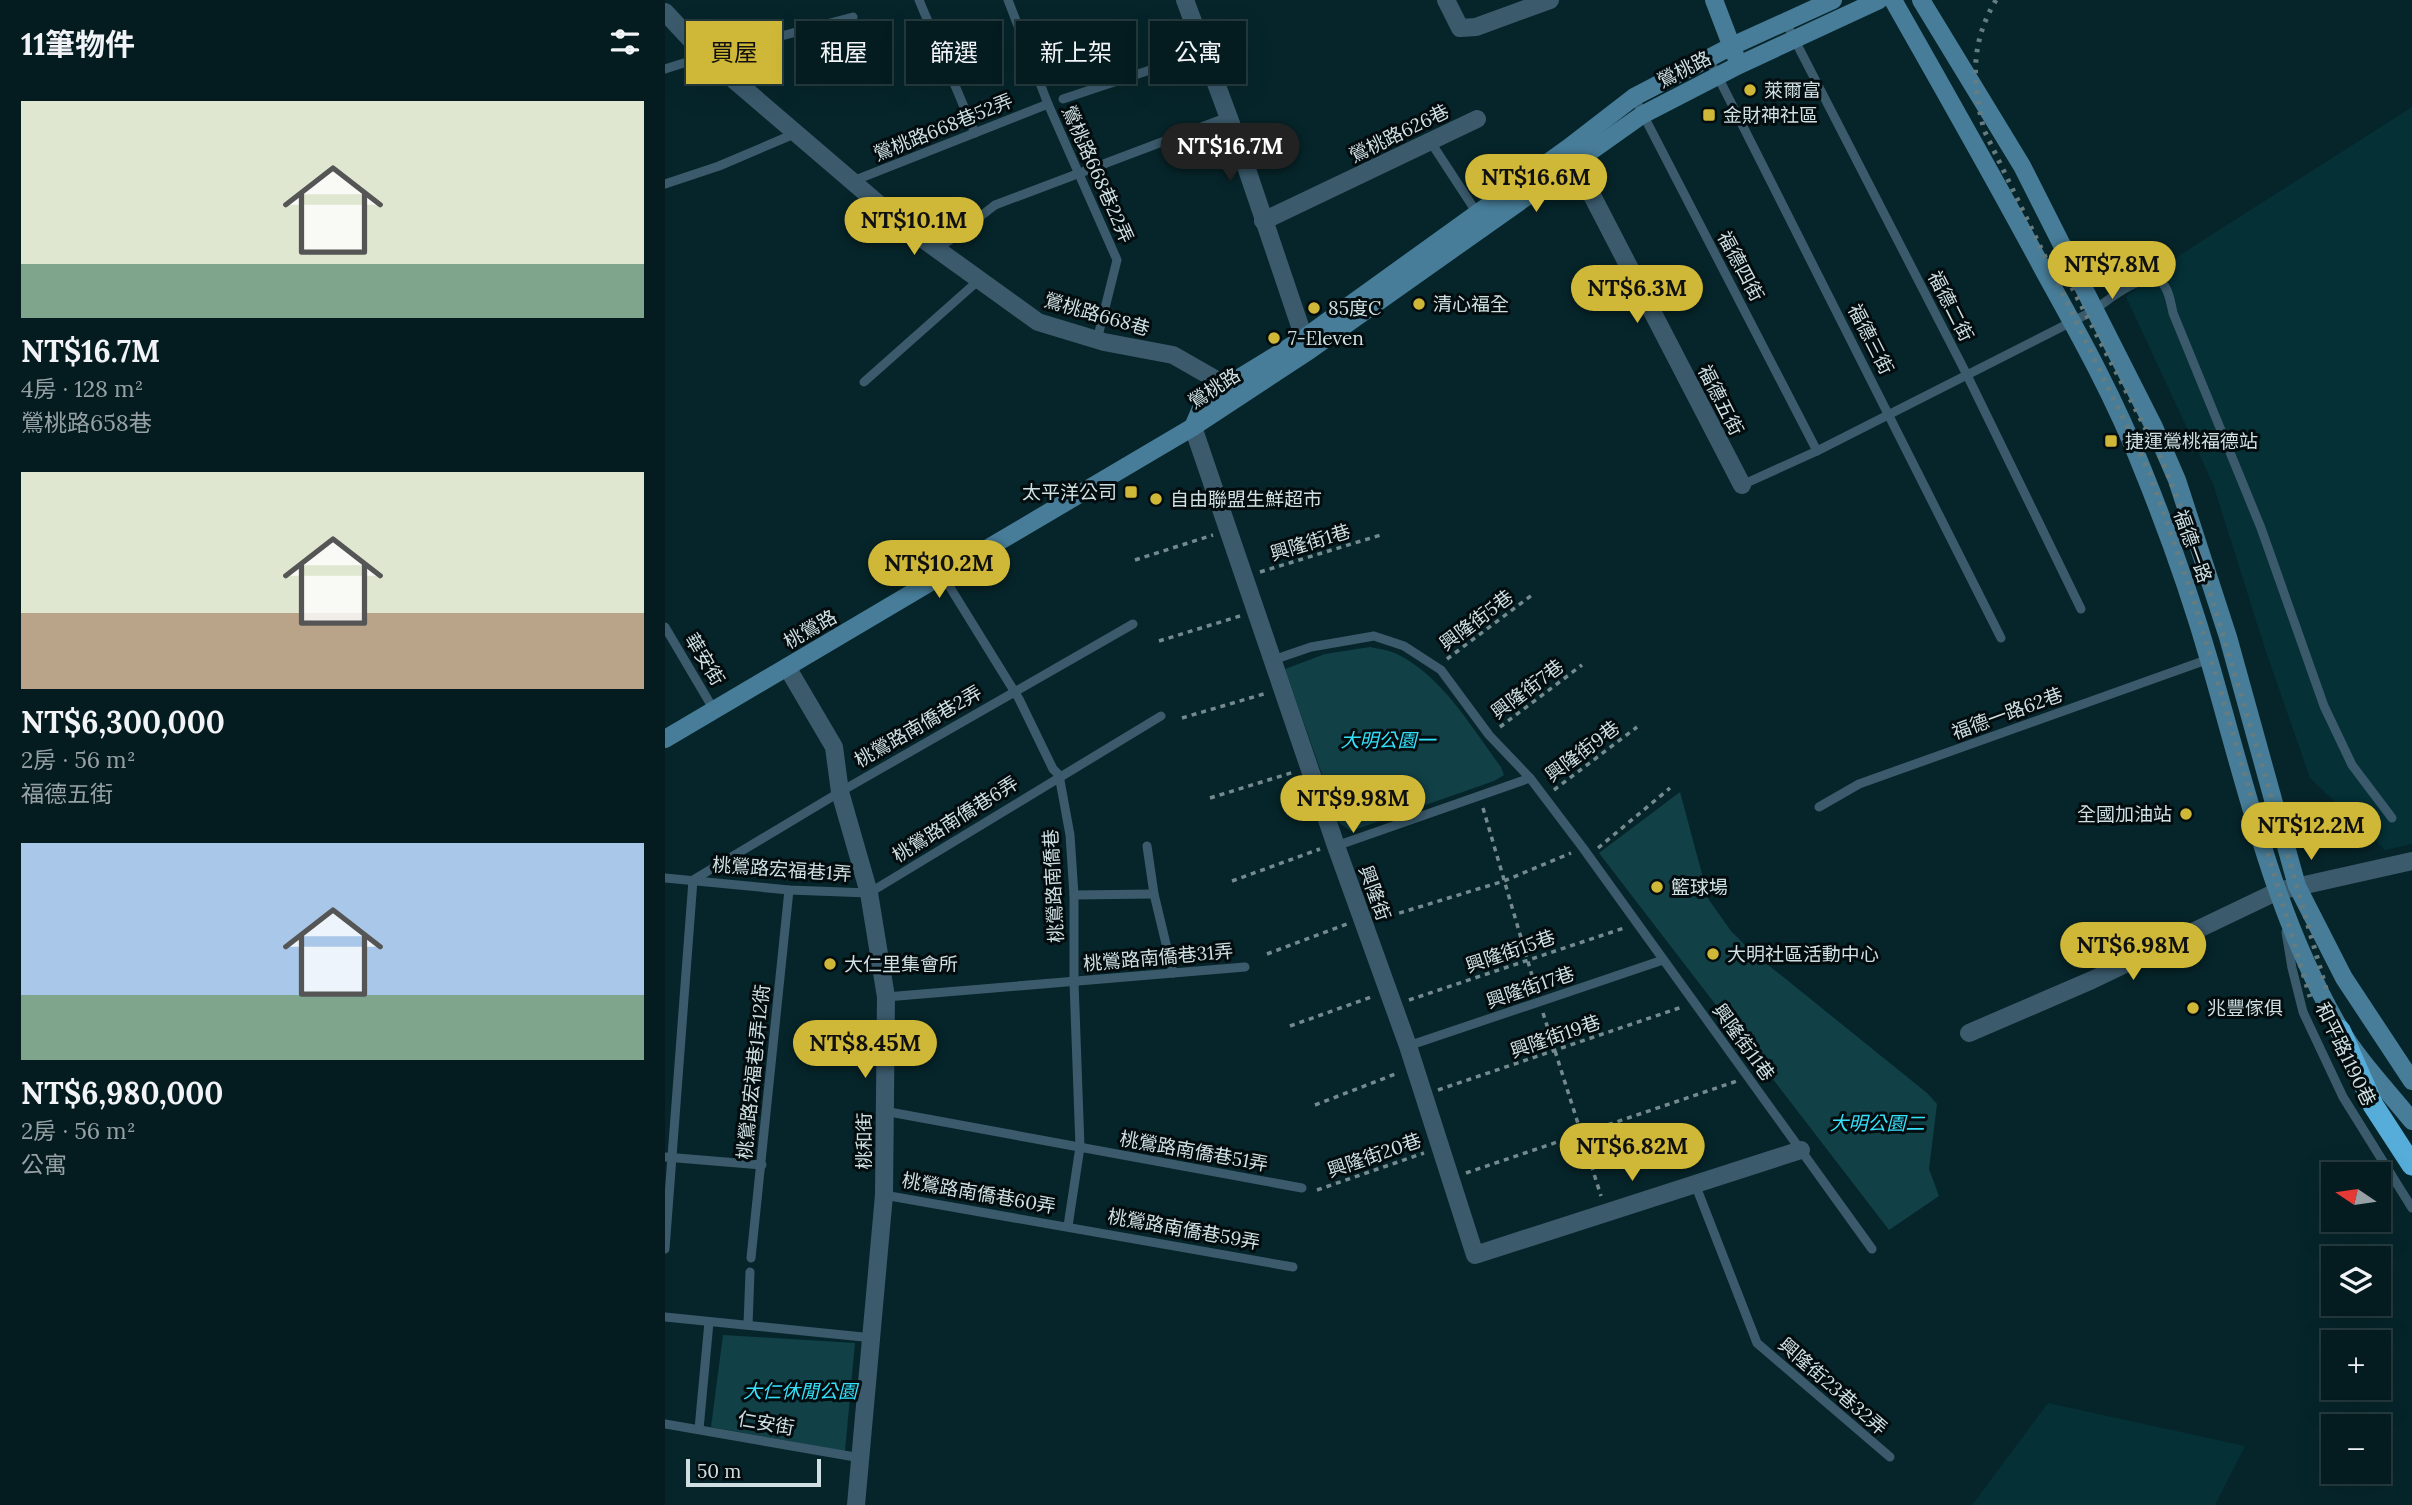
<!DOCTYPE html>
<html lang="zh-TW">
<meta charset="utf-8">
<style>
body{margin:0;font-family:Lora,"Noto Sans TC",serif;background:#12292d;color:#f1f3f6;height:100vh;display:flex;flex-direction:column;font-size:26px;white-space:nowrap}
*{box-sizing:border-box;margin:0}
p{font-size:23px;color:#97a1a5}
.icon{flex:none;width:38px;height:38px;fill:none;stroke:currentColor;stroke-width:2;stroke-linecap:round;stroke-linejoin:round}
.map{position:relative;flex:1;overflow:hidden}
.sheet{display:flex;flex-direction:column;background:#041c20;width:665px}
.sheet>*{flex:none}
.guide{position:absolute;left:21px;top:21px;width:665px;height:63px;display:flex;gap:14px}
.needle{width:46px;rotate:283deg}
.fabs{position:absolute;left:1656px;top:1162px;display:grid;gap:14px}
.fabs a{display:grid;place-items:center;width:70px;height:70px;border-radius:0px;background:#041c20;box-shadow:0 7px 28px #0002,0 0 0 2px #253a3e;font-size:35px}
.scale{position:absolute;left:21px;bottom:18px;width:135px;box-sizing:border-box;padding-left:7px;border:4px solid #cfdfe2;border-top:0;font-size:19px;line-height:24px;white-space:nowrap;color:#cfdfe2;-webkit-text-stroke:5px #030c0e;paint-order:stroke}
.price{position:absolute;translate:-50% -60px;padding:0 16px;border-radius:24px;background:#cfb837;color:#111;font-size:23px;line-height:46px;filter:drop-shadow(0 2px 4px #0008)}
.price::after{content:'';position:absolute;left:50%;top:42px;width:21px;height:16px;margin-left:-10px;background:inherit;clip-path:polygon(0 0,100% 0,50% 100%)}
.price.selected{background:#222;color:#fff}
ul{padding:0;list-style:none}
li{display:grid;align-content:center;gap:14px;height:371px;padding:0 21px}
li span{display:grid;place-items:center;height:217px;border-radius:0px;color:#555}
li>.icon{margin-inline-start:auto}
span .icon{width:126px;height:126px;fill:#fffc;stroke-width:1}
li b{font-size:30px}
h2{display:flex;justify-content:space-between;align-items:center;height:84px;padding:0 21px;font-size:30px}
.tag{padding:0 24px;border-radius:0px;background:#041c20;box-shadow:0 7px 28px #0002,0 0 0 2px #253a3e;font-size:24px;line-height:63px}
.tag.selected{background:#cfb837;color:#111}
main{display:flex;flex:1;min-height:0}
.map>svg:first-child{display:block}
.built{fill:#043036}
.green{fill:#114047}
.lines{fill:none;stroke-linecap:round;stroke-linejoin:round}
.path{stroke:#748a8e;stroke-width:3.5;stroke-dasharray:5 5;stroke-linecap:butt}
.lane{stroke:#3b5b6d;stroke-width:9}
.street{stroke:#3b5b6d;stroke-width:18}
.secondary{stroke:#477d99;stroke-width:18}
.highway{stroke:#56add9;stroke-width:21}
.rail{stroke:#657d81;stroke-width:5;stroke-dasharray:3.5 7;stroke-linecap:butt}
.poi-dot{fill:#cfb837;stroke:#030c0e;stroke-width:2.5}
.labels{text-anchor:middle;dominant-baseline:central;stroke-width:6;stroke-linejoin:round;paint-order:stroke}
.street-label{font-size:19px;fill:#cfdfe2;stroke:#030c0e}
.poi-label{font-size:19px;fill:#cfdfe2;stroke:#030c0e;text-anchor:start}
.park-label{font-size:19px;font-style:italic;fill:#36e1fb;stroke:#030c0e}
</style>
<main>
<section class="sheet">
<h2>11筆物件<svg class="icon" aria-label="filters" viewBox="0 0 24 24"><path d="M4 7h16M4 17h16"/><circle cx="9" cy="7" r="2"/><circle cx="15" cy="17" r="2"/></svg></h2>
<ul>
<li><span style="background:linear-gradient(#dfe7d0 75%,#7fa58c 0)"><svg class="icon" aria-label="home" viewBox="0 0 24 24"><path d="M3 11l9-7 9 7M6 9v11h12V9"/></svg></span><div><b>NT$16.7M</b><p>4房 · 128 m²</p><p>鶯桃路658巷</p></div></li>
<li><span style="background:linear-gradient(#dfe7d0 65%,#b9a48a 0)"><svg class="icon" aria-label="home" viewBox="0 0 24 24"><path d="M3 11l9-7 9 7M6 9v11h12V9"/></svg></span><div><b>NT$6,300,000</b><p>2房 · 56 m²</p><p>福德五街</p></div></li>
<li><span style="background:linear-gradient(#a9c7e8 70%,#7fa58c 0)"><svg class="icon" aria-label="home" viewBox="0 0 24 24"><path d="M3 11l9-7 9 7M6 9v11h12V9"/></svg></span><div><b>NT$6,980,000</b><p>2房 · 56 m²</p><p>公寓</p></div></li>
</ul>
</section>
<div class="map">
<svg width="1747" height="1505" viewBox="0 0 1747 1505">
<rect width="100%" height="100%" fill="#06252a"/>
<g class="built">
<path d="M1747,107V844L1720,850L1645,778L1601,652L1548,484L1461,297L1515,255Z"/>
<path d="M1383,1403L1580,1446L1550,1505H1307Z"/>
</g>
<g class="green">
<path d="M705,647C714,649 724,650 732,654C778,677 806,727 836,767L839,775L829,781L686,831L674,823L620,669L660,654Z"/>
<path d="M1015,792L1044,900L1066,931L1086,951L1262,1093L1272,1104L1264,1169L1274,1196L1224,1230L934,853Z"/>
<path d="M58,1335L190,1343L180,1451L46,1427Z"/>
</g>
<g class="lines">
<g class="path">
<path d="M470,560L548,535"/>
<path d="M595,572L719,534"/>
<path d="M494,641L575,616"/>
<path d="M782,659L867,595"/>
<path d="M517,718L602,693"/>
<path d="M835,727L917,665"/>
<path d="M889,790L972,727"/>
<path d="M545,798L629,772"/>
<path d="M818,808L871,989"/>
<path d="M933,848L1005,788"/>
<path d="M567,881L655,849"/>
<path d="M715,919L839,881L906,853"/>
<path d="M602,954L682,924"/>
<path d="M744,1000L959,928"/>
<path d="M878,1013L936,1196"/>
<path d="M625,1026L709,996"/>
<path d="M773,1090L1017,1007"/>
<path d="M650,1105L733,1073"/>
<path d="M801,1173L1072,1081"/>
<path d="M652,1190L759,1153"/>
</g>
<g class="lane">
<path d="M254,0L310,133"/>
<path d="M343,0L383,104L452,260L432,340"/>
<path d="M1120,21L1302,375L1416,609"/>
<path d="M1043,57L1336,638"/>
<path d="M0,69L41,56L188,17"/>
<path d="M969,97L1152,451"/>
<path d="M398,99L539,52"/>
<path d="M765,141L812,213"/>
<path d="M188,181L383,104"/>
<path d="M0,184L54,166L129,134"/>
<path d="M272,250L330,205L563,117"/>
<path d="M199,382L314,280"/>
<path d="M1077,485L1152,451L1430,310C1442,300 1483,268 1497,283C1504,289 1506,304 1508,313L1596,528L1659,706L1687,765L1727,818"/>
<path d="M278,576L354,699L388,769L394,775L405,835L409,895V982L415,1147L403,1226"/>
<path d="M0,627L49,710"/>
<path d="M608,660L646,647L709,636L739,646L776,670L824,735L865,778L918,848L1207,1249"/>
<path d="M1154,807L1194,784L1544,659"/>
<path d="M482,846L489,894L508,973"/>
<path d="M671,846L865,778"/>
<path d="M0,878L124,890L204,893L496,716"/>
<path d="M409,895L489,894"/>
<path d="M1621,932L1627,968L1638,1012L1678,1097L1747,1208"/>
<path d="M221,997L580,967"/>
<path d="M743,1046L998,960"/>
<path d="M219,1111L637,1188"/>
<path d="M0,1157L97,1165"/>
<path d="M1030,1184L1092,1343L1225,1457"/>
<path d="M219,1195L628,1267"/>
<path d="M0,1249L28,880L175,792L468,624"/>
<path d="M86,1258L124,890"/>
<path d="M0,1317L208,1338"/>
<path d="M83,1325L85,1272"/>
<path d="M0,1424L196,1458"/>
<path d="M34,1429L44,1322"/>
</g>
<g class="street">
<path d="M520,0L571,137L639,338L645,349"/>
<path d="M781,0L795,28L811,27L885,0"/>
<path d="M0,12L41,56L237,224L373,322L439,342L508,355L550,379L568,399"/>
<path d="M904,151L1077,485"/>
<path d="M598,221L812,119"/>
<path d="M528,427L671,846L743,1046L810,1255L1136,1150"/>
<path d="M122,667L169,747L175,792L204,893L221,997L219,1195L191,1505"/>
<path d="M1304,1033L1427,980L1613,891L1747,861"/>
</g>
<g class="secondary">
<path d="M1049,0L1070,55"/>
<path d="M1228,0C1279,90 1331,181 1380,273C1415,336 1451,401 1477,468C1503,532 1526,597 1545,663C1581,787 1609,915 1674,1027C1692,1059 1724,1092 1747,1121"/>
<path d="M1256,0L1357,166L1489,427L1512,480L1563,637L1632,886L1679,978L1747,1081"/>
<path d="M528,427L540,399L639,338L903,148L969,97L1067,46L1168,0"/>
<path d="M0,739L528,427L645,350L977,115L1074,65L1214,0"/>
</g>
<path class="highway" d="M1675,1030L1708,1105L1747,1165"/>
<g class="rail">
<path d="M1331,0C1305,43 1307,83 1319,130L1485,474L1527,594L1645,997"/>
<path d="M1402,278L1498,462L1533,552L1597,765L1662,992"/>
</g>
</g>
<g class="poi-dot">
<circle cx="1085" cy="90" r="7"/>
<rect x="1037" y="108" width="14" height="14" rx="3.5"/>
<circle cx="754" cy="304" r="7"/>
<circle cx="649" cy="308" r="7"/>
<circle cx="609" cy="338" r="7"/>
<rect x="1439" y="434" width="14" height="14" rx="3.5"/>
<rect x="459" y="485" width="14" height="14" rx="3.5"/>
<circle cx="491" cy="499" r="7"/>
<circle cx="1521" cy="814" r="7"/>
<circle cx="992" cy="887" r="7"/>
<circle cx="1048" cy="954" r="7"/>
<circle cx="165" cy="964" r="7"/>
<circle cx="1528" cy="1008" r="7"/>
</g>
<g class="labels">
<g class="street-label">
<text transform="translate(1019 69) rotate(-27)">鶯桃路</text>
<text transform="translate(278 127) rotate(-22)">鶯桃路668巷52弄</text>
<text transform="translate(734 133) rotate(-26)">鶯桃路626巷</text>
<text transform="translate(433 174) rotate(66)">鶯桃路668巷22弄</text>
<text transform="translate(1076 266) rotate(62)">福德四街</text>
<text transform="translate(1286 306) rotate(63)">福德二街</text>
<text transform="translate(432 314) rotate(16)">鶯桃路668巷</text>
<text transform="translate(1206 339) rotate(63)">福德三街</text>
<text transform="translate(549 388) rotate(-33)">鶯桃路</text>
<text transform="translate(1056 400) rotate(63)">福德五街</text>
<text transform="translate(645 542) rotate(-17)">興隆街1巷</text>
<text transform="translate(1528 546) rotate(70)">福德一路</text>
<text transform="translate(811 620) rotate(-37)">興隆街5巷</text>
<text transform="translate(145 629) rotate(-30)">桃鶯路</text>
<text transform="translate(40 659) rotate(59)">華安街</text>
<text transform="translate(862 689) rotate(-37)">興隆街7巷</text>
<text transform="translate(1342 713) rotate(-20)">福德一路62巷</text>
<text transform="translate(253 726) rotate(-30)">桃鶯路南僑巷2弄</text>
<text transform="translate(917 751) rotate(-37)">興隆街9巷</text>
<text transform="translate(290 819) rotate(-32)">桃鶯路南僑巷6弄</text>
<text transform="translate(117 869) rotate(4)">桃鶯路宏福巷1弄</text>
<text transform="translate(388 886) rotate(-93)">桃鶯路南僑巷</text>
<text transform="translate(710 893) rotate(70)">興隆街</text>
<text transform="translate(845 951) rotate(-19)">興隆街15巷</text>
<text transform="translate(493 957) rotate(-5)">桃鶯路南僑巷31弄</text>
<text transform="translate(865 987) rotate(-19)">興隆街17巷</text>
<text transform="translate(890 1036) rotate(-19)">興隆街19巷</text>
<text transform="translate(1079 1042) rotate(54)">興隆街11巷</text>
<text transform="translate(1681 1054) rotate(64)">和平路1190巷</text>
<text transform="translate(88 1072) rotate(-84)">桃鶯路宏福巷1弄12衖</text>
<text transform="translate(199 1141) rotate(-90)">桃和街</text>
<text transform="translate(529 1151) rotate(10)">桃鶯路南僑巷51弄</text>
<text transform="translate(709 1155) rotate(-19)">興隆街20巷</text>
<text transform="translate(314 1193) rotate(10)">桃鶯路南僑巷60弄</text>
<text transform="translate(519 1229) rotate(10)">桃鶯路南僑巷59弄</text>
<text transform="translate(1168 1386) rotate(41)">興隆街23巷32弄</text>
<text transform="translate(101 1423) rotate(10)">仁安街</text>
</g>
<g class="poi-label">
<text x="1099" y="90">萊爾富</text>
<text x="1058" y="115">金財神社區</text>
<text x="768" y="304">清心福全</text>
<text x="663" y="308">85度C</text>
<text x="623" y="338">7-Eleven</text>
<text x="1460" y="441">捷運鶯桃福德站</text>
<text x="452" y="492" text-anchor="end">太平洋公司</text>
<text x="505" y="499">自由聯盟生鮮超市</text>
<text x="1507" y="814" text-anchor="end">全國加油站</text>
<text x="1006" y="887">籃球場</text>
<text x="1062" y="954">大明社區活動中心</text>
<text x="179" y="964">大仁里集會所</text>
<text x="1542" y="1008">兆豐傢俱</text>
</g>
<g class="park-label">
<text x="723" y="740">大明公園一</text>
<text x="1212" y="1123">大明公園二</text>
<text x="135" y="1391">大仁休閒公園</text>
</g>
</g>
</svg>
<div class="fabs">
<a><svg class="needle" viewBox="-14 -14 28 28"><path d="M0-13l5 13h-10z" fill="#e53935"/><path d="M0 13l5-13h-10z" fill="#97a1a5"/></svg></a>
<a><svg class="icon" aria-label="layers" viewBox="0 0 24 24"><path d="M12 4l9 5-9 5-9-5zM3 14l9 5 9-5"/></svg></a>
<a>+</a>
<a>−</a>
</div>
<div class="scale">50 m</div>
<b class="price selected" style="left:565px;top:183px">NT$16.7M</b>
<b class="price" style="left:871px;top:214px">NT$16.6M</b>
<b class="price" style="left:249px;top:257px">NT$10.1M</b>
<b class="price" style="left:1447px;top:301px">NT$7.8M</b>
<b class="price" style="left:972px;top:325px">NT$6.3M</b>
<b class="price" style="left:274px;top:600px">NT$10.2M</b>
<b class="price" style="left:688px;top:835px">NT$9.98M</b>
<b class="price" style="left:1646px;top:862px">NT$12.2M</b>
<b class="price" style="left:1468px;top:982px">NT$6.98M</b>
<b class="price" style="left:200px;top:1080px">NT$8.45M</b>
<b class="price" style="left:967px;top:1183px">NT$6.82M</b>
<div class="guide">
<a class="tag selected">買屋</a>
<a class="tag">租屋</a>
<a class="tag">篩選</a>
<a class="tag">新上架</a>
<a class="tag">公寓</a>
</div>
</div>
</main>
